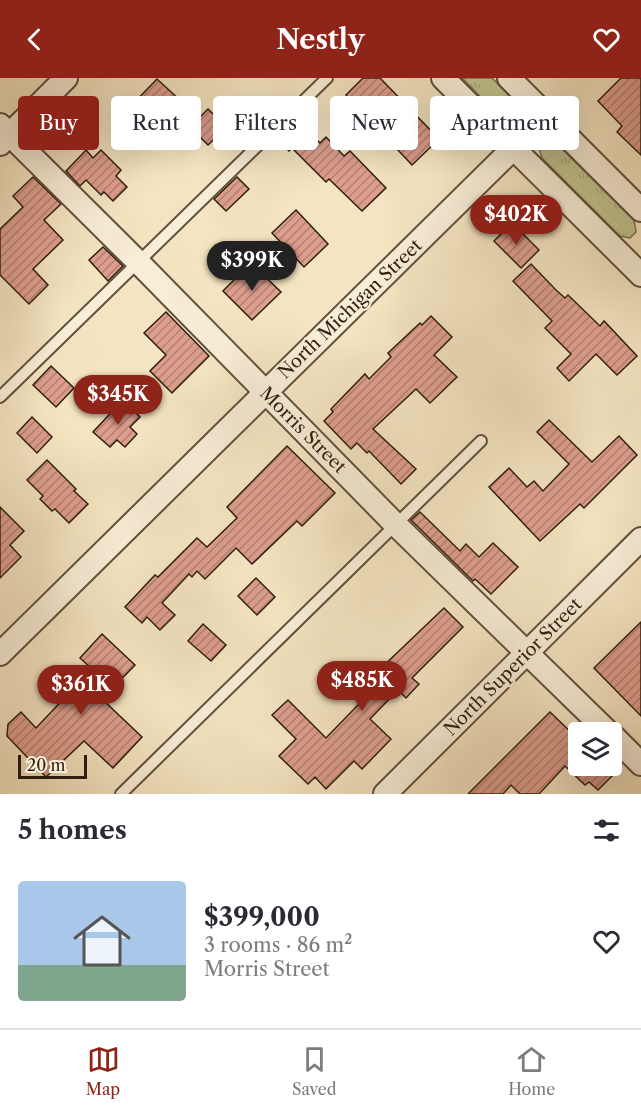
<!DOCTYPE html>
<meta charset="utf-8">
<style>
body{margin:0;font-family:"Libre Caslon Text",serif;background:#f7f7f7;color:#2b2b33;height:100vh;display:flex;flex-direction:column;font-size:22px;white-space:nowrap}
*{box-sizing:border-box;margin:0}
p{font-size:20px;color:#7c7c81}
.icon{flex:none;width:33px;height:33px;fill:none;stroke:currentColor;stroke-width:2;stroke-linecap:round;stroke-linejoin:round}
.map{position:relative;height:716px;overflow:hidden}
.panel{display:flex;flex-direction:column;background:#fff;flex:1}
.panel>*{flex:none}
.banner{position:absolute;left:18px;top:18px;width:606px;height:54px;display:flex;gap:12px}
.controls{position:absolute;left:568px;top:644px;display:grid;gap:12px}
.controls a{display:grid;place-items:center;width:54px;height:54px;border-radius:6px;background:#fff;box-shadow:0 6px 24px #0002;font-size:30px}
.scale{position:absolute;left:18px;bottom:15px;width:69px;box-sizing:border-box;padding-left:6px;border:3px solid #2f1e0f;border-top:0;font-size:16px;line-height:21px;white-space:nowrap;color:#2f1e0f;-webkit-text-stroke:4px #f8edd7;paint-order:stroke}
.price{position:absolute;translate:-50% -51px;padding:0 14px;border-radius:21px;background:#8f2418;color:#fff;font-size:20px;line-height:39px;filter:drop-shadow(0 2px 3px #0008)}
.price::after{content:'';position:absolute;left:50%;top:36px;width:18px;height:14px;margin-left:-9px;background:inherit;clip-path:polygon(0 0,100% 0,50% 100%)}
.price.active{background:#222;color:#fff}
ul{padding:0;list-style:none}
li{display:flex;align-items:center;gap:18px;height:150px;padding:0 18px}
li+li{border-top:2px solid #e1e1e2}
li span{display:grid;place-items:center;flex:none;width:168px;height:120px;border-radius:6px;color:#555}
li>.icon{margin-inline-start:auto}
span .icon{width:72px;height:72px;fill:#fffc;stroke-width:1}
li b{font-size:26px}
h2{display:flex;justify-content:space-between;align-items:center;height:72px;padding:0 18px;font-size:26px}
.chip{padding:0 21px;border-radius:6px;background:#fff;box-shadow:0 6px 24px #0002;font-size:21px;line-height:54px}
.chip.active{background:#8f2418;color:#fff}
header{display:flex;justify-content:space-between;align-items:center;height:78px;padding:0 18px;background:#8f2418;color:#fff;font-size:27px;font-weight:800}
.dock{display:flex;justify-content:space-around;align-items:center;height:84px;border-top:2px solid #e1e1e2;background:#fff;font-size:16px;color:#7c7c81}
.dock a{display:grid;justify-items:center;gap:3px}
.dock .active{color:#8f2418}
.map>svg:first-child{display:block}
.grass{fill:url(#grass-tufts);stroke:#78704e;stroke-width:1.5}
.building{fill:url(#building-hatch);stroke:#2f1e0f;stroke-width:1.5}
.lines{fill:none;stroke-linecap:round;stroke-linejoin:round}
.lane-casing{stroke:#60503c;stroke-width:14}
.street-casing{stroke:#60503c;stroke-width:26}
.lane{stroke:#f8edd7;stroke-width:10}
.street{stroke:#f8edd7;stroke-width:22}
.labels{text-anchor:middle;dominant-baseline:central;stroke-width:4.5;stroke-linejoin:round;paint-order:stroke}
.street-label{font-size:18px;fill:#2f1e0f;stroke:#f8edd7}
</style>
<header><svg class="icon" aria-label="back" viewBox="0 0 24 24"><path d="M15 5l-7 7 7 7"/></svg>Nestly<svg class="icon" aria-label="heart" viewBox="0 0 24 24"><path d="M12 20l-8-8c-3-5 5-10 8-4 3-6 11-1 8 4z"/></svg></header>
<div class="map">
<svg width="641" height="716" viewBox="0 0 641 716">
<defs>
<pattern id="grass-tufts" width="24" height="20" patternUnits="userSpaceOnUse" patternTransform="scale(1.5)"><rect width="24" height="20" fill="#c1c28e"/><path d="M3 7l-1-3M5 7V3M7 7l1-3M15 17l-1-3M17 17v-4M19 17l1-3" fill="none" stroke="#a6a679"/></pattern>
<pattern id="building-hatch" width="6" height="6" patternUnits="userSpaceOnUse" patternTransform="scale(1.5)"><rect width="6" height="6" fill="#dd9e8d"/><path d="M-1 1l2-2M0 6l6-6M5 7l2-2" fill="none" stroke="#b48072"/></pattern>
</defs>
<rect width="100%" height="100%" fill="#f4e4c1"/>
<filter id="stains"><feTurbulence type="fractalNoise" baseFrequency=".00333" numOctaves="4"/><feColorMatrix values="0 0 0 0 .2 0 0 0 0 .09 0 0 0 0 .02 0 0 0 .5 -.17"/></filter>
<radialGradient id="worn" r=".72"><stop offset=".6" stop-color="#630" stop-opacity="0"/><stop offset="1" stop-color="#630" stop-opacity=".3"/></radialGradient>
<g class="grass">
<path d="M462,0H492L520,28L522,40L517,45L510,46L504,43Z"/>
<path d="M550,62L556,65L634,142L636,154L630,160L620,158L542,80L539,70L546,63Z"/>
</g>
<g class="building">
<path d="M363,0H380L439,61L412,87L346,17Z"/>
<path d="M621,0H641V77L617,54L622,48L598,23Z"/>
<path d="M157,1L183,25L155,53L147,46L140,54L124,39L132,30L131,28Z"/>
<path d="M208,31L226,49L208,67L190,49Z"/>
<path d="M296,41L320,65L326,59L344,78L350,73L386,110L362,133L329,101L326,104L292,70L289,73L276,60Z"/>
<path d="M86,72L93,80L101,72L121,92L116,98L127,109L113,123L104,114L101,117L86,102L80,108L66,93Z"/>
<path d="M33,99L61,126L44,142L63,162L33,191L48,207L29,226L0,197V151L23,129L13,118Z"/>
<path d="M237,99L249,111L226,133L214,121Z"/>
<path d="M296,132L328,166L304,189L272,155Z"/>
<path d="M512,145L539,172L521,190L494,163Z"/>
<path d="M103,169L123,188L108,203L89,182Z"/>
<path d="M251,185L281,214L252,242L223,213Z"/>
<path d="M531,186L556,212L565,220L568,217L600,248L604,243L637,278L617,297L596,276L569,303L557,290L571,276L545,250L552,243L513,203Z"/>
<path d="M166,234L209,278L172,315L150,293L166,277L144,255Z"/>
<path d="M431,238L452,259L434,277L457,299L430,325L416,311L373,351L416,391L401,406L369,373L367,375L357,365L351,371L324,343L333,334L331,331L365,296L369,301L391,279L388,275L420,245L422,247Z"/>
<path d="M51,288L74,310L56,329L33,307Z"/>
<path d="M123,322L140,339L130,349L137,356L125,369L117,362L110,369L93,354Z"/>
<path d="M32,339L52,359L37,375L17,355Z"/>
<path d="M549,342L592,384L619,358L637,377L584,430L580,426L540,463L489,409L509,390L527,409L534,403L543,413L569,386L537,354Z"/>
<path d="M287,368L335,415L302,448L297,443L252,486L236,470L205,501L197,493L192,499L189,496L162,525L175,537L160,552L147,539L142,545L125,529L155,497L158,499L197,460L207,469L237,440L227,429Z"/>
<path d="M47,382L76,411L74,413L88,426L69,445L55,431L52,433L40,421L43,418L27,402Z"/>
<path d="M0,429L24,453L10,467L21,479L0,500Z"/>
<path d="M420,434L460,473L466,466L479,479L493,465L518,489L491,516L475,501L473,503L411,442Z"/>
<path d="M256,500L275,519L257,537L238,518Z"/>
<path d="M444,530L463,549L412,600L419,606L406,620L398,612L370,641L391,661L362,691L354,683L326,711L315,699L308,706L279,678L296,661L272,637L288,622L326,660L385,599L379,592Z"/>
<path d="M641,544V638L594,590Z"/>
<path d="M203,546L226,567L211,583L188,563Z"/>
<path d="M102,556L135,587L102,621L142,659L113,690L84,663L46,699L7,658L8,646L21,634L36,650L92,591L80,580Z"/>
<path d="M550,634L579,662V687H603L613,697L598,712L589,704L585,707L565,688L539,716H520L511,707L503,716H468Z"/>
</g>
<g class="lines">
<g class="lane-casing">
<g id="lane">
<path d="M0,319L327,0"/>
<path d="M121,716L481,363"/>
</g>
</g>
<g class="street-casing">
<g id="street">
<path d="M443,0L641,197"/>
<path d="M509,0L641,132"/>
<path d="M0,47L138,184L395,446L608,654"/>
<path d="M0,66L66,0"/>
<path d="M0,576L546,38"/>
<path d="M612,657L641,686"/>
<path d="M385,716L641,461"/>
</g>
</g>
<use href="#lane" class="lane"/>
<use href="#street" class="street"/>
</g>
<g class="labels">
<g class="street-label">
<text transform="translate(350 231) rotate(-44)">North Michigan Street</text>
<text transform="translate(303 352) rotate(45)">Morris Street</text>
<text transform="translate(513 589) rotate(-45)">North Superior Street</text>
</g>
</g>
<rect width="100%" height="100%" filter="url(#stains)"/>
<rect width="100%" height="100%" fill="url(#worn)"/>
</svg>
<div class="controls">
<a><svg class="icon" aria-label="layers" viewBox="0 0 24 24"><path d="M12 4l9 5-9 5-9-5zM3 14l9 5 9-5"/></svg></a>
</div>
<div class="scale">20 m</div>
<b class="price" style="left:516px;top:168px">$402K</b>
<b class="price active" style="left:252px;top:214px">$399K</b>
<b class="price" style="left:118px;top:348px">$345K</b>
<b class="price" style="left:362px;top:634px">$485K</b>
<b class="price" style="left:81px;top:638px">$361K</b>
<div class="banner">
<a class="chip active">Buy</a>
<a class="chip">Rent</a>
<a class="chip">Filters</a>
<a class="chip">New</a>
<a class="chip">Apartment</a>
</div>
</div>
<section class="panel">
<h2>5 homes<svg class="icon" aria-label="filters" viewBox="0 0 24 24"><path d="M4 7h16M4 17h16"/><circle cx="9" cy="7" r="2"/><circle cx="15" cy="17" r="2"/></svg></h2>
<ul>
<li><span style="background:linear-gradient(#a9c7e8 70%,#7fa58c 0)"><svg class="icon" aria-label="home" viewBox="0 0 24 24"><path d="M3 11l9-7 9 7M6 9v11h12V9"/></svg></span><div><b>$399,000</b><p>3 rooms · 86 m²</p><p>Morris Street</p></div><svg class="icon" aria-label="heart" viewBox="0 0 24 24"><path d="M12 20l-8-8c-3-5 5-10 8-4 3-6 11-1 8 4z"/></svg></li>
</ul>
</section>
<nav class="dock">
<a class="active"><svg class="icon" aria-label="map" viewBox="0 0 24 24"><path d="M3 6l6-2 6 2 6-2v14l-6 2-6-2-6 2zM9 4v14M15 6v14"/></svg>Map</a>
<a><svg class="icon" aria-label="saved" viewBox="0 0 24 24"><path d="M7 4h10v16l-5-4-5 4z"/></svg>Saved</a>
<a><svg class="icon" aria-label="home" viewBox="0 0 24 24"><path d="M3 11l9-7 9 7M6 9v11h12V9"/></svg>Home</a>
</nav>
